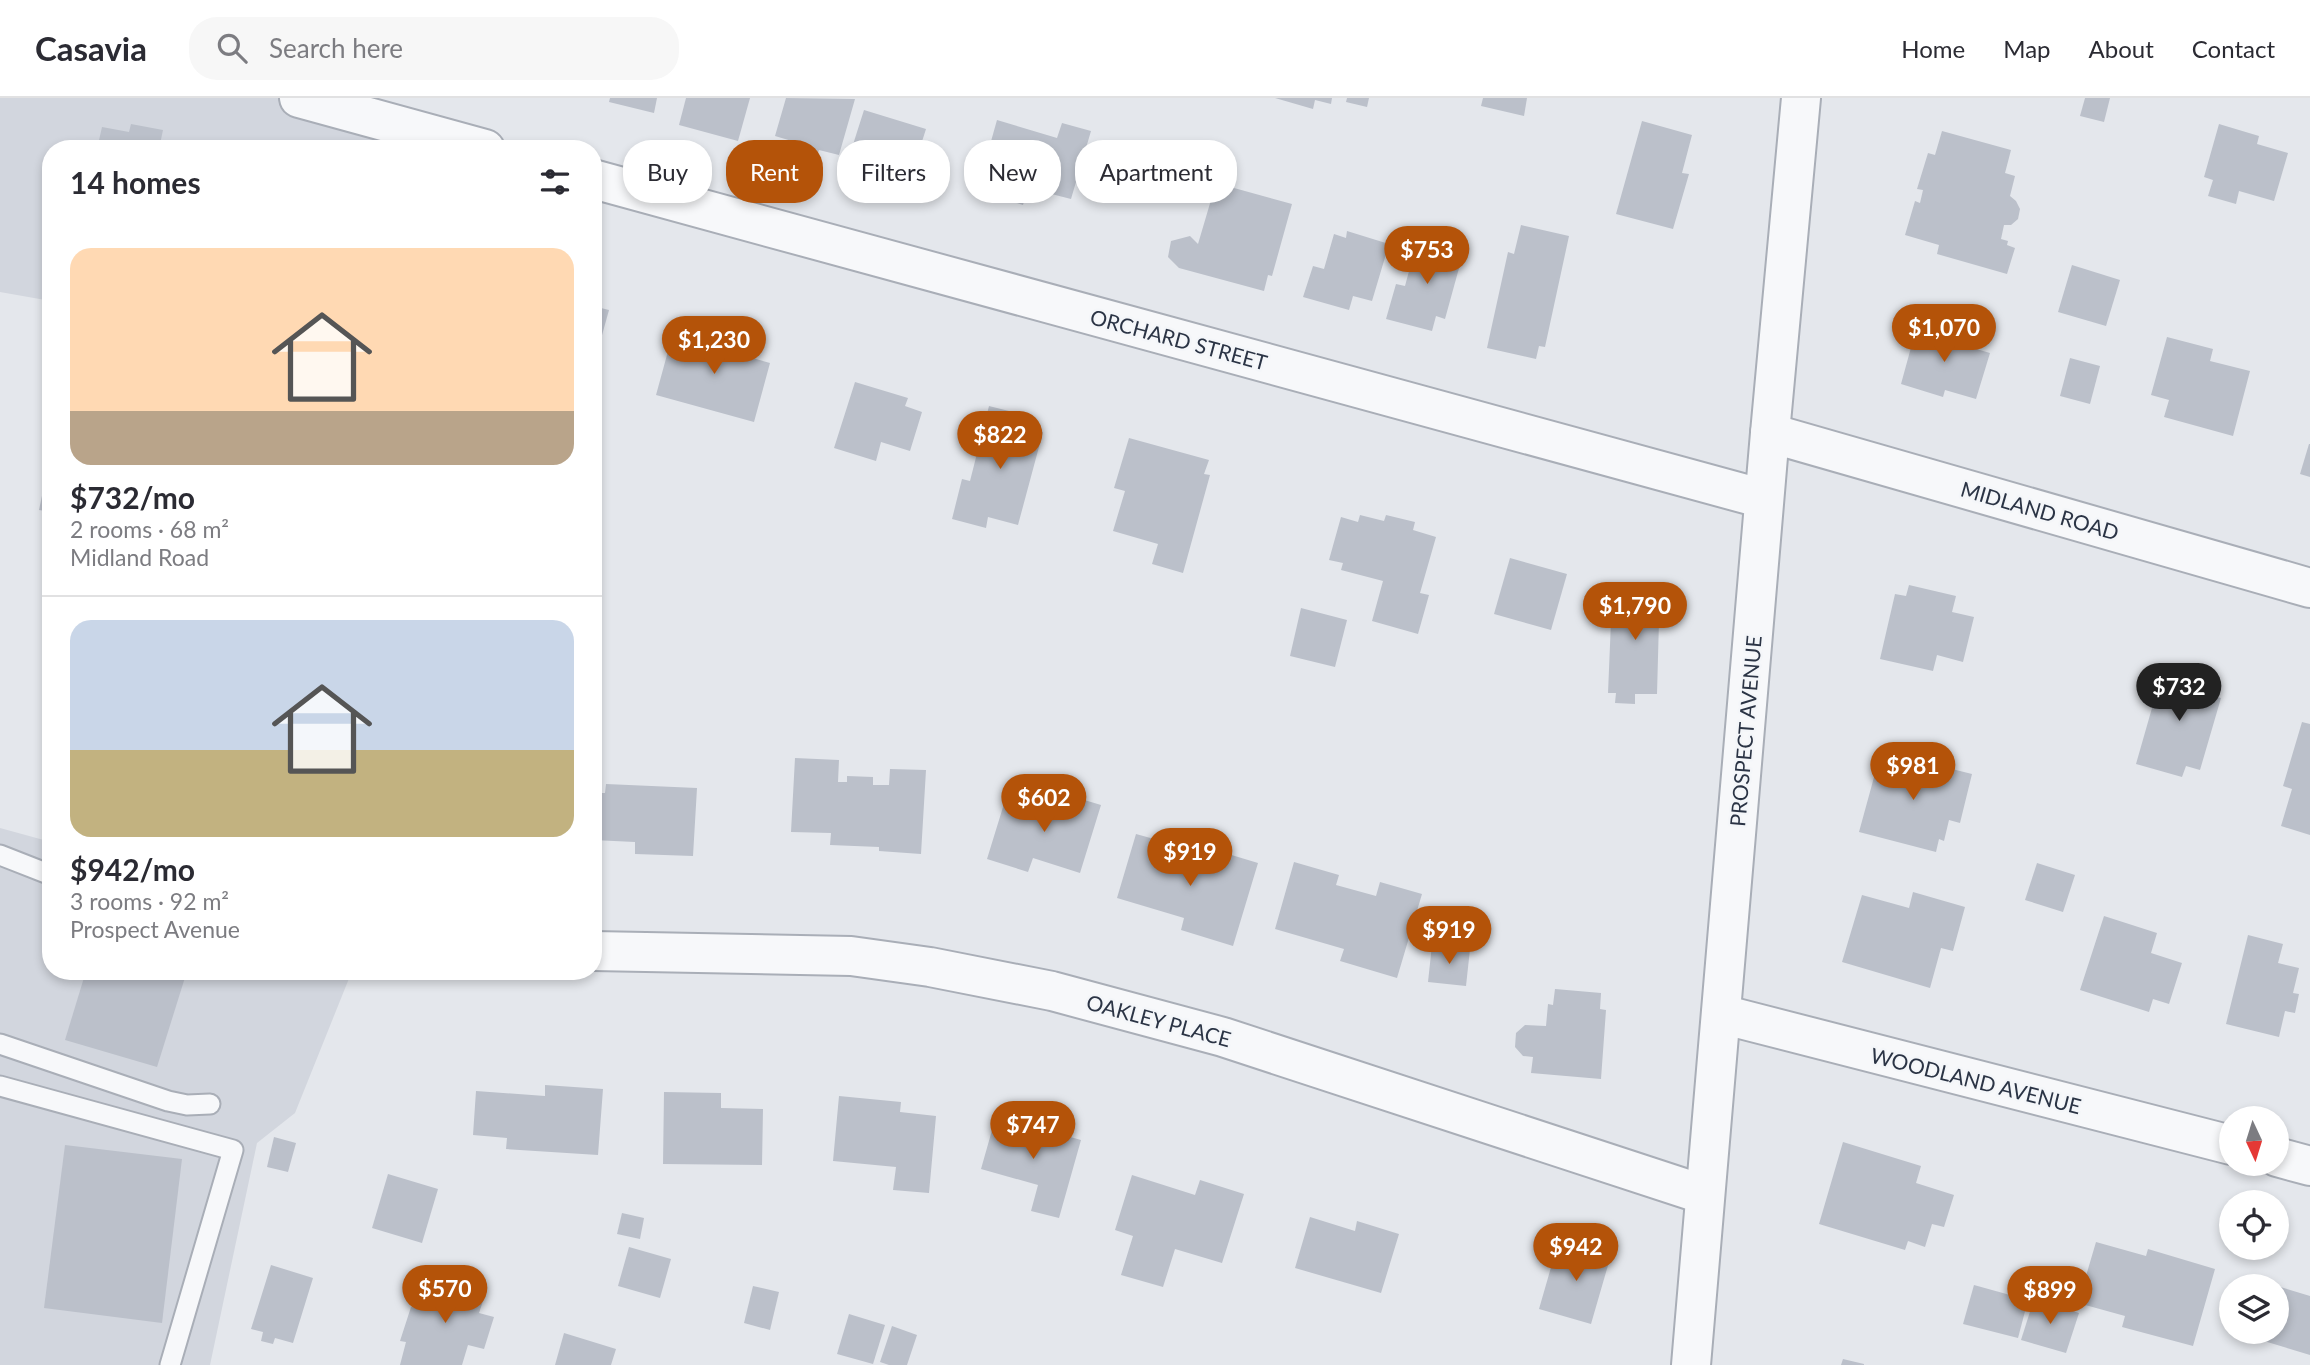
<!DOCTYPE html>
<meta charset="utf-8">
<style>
body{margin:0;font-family:Lato,sans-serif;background:#f7f7f7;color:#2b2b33;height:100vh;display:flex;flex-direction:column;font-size:26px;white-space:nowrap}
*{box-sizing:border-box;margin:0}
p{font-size:23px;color:#7c7c81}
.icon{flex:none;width:38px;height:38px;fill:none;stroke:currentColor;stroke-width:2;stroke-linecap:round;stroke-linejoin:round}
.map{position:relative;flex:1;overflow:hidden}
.details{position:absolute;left:42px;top:42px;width:560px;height:840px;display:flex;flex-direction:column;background:#fff;border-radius:28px;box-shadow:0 4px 10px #0003}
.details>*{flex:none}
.hud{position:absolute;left:623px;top:42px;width:665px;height:63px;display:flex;gap:14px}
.needle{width:46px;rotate:176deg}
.fabs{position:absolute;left:2219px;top:1008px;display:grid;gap:14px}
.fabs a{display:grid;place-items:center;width:70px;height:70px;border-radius:50%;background:#fff;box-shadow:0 4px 10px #0003;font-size:35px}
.price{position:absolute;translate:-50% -60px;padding:0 16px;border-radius:24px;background:#b45309;color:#fff;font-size:23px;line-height:46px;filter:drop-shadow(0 2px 4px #0008)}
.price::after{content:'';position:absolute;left:50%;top:42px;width:21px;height:16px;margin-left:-10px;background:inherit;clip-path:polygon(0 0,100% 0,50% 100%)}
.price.selected{background:#222;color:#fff}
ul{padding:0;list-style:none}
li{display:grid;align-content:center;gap:14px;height:371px;padding:0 28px}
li+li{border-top:2px solid #e1e1e2}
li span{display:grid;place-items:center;height:217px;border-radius:21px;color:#555}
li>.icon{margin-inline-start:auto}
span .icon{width:126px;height:126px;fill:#fffc;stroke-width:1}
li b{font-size:30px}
h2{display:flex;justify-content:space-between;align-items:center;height:84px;padding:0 28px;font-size:30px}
.pill{padding:0 24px;border-radius:28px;background:#fff;box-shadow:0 4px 10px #0003;font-size:24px;line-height:63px}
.pill.selected{background:#b45309;color:#fff}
header{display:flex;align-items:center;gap:42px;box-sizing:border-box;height:98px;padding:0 35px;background:#fff;border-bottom:2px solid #e1e1e2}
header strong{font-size:33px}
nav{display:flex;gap:38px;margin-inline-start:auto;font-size:24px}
.search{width:490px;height:63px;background:#f7f7f7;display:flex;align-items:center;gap:18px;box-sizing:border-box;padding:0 24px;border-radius:28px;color:#7c7c81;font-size:26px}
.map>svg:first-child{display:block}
.built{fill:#d2d6de}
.building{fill:#bbc0ca}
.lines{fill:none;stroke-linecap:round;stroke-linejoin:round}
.service-casing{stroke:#a9aeb7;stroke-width:23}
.minor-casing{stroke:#a9aeb7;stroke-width:42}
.service{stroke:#f7f8fa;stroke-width:19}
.minor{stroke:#f7f8fa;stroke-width:38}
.labels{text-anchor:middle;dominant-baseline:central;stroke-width:5;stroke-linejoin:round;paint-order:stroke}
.street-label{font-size:21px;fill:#2b3445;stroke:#f4f6f9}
</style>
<header>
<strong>Casavia</strong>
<div class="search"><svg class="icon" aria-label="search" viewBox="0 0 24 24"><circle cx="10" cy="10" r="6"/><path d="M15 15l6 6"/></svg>Search here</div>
<nav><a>Home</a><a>Map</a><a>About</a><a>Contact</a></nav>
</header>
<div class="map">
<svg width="2310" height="1267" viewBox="0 0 2310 1267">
<rect width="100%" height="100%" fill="#e4e7ec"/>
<g class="built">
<path d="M0,0H299L384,23L374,51H51V203L0,194Z"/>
<path d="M0,730L51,744V873H352L295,1015L257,1045L210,1267H0Z"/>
</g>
<g class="building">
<path d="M610,0H657L654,15L609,4Z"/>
<path d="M686,0H750L738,43L679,27Z"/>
<path d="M786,0L855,1L839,57L819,52L816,60L800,55L802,46L775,38Z"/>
<path d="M1275,0H1332L1331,6L1315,2L1313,11Z"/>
<path d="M1347,0H1369L1367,9L1346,4Z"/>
<path d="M1483,0H1527L1524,18L1481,8Z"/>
<path d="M2085,0H2110L2104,24L2080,18Z"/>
<path d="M864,12L926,31L910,81L860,65L863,60L850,56Z"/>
<path d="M997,22L1057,40L1062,25L1091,33L1071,101L1028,90L1023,107L977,93Z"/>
<path d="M1642,23L1692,37L1682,75L1689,76L1673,131L1616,116Z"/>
<path d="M131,26L163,32L159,51H97L102,29L129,34Z"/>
<path d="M2219,26L2259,38L2257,46L2288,55L2274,103L2239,93L2236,106L2208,98L2213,82L2204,79Z"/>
<path d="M1942,33L2011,52L2005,75L2015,78L2010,98L2016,103L2020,111L2018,121L2011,127H2004L2001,141L2008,143L2007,147L2015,150L2007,176L1937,156L1939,147L1905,137L1915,103L1920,105L1923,92L1917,91L1928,55L1935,57Z"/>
<path d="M1216,85L1292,106L1272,178L1268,177L1264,193L1179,170L1168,159L1171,143L1190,138L1198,146Z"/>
<path d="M1521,127L1569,138L1545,249L1539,248L1536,261L1487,250L1508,154L1514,156Z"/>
<path d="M1347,133L1389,146L1372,203L1353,198L1349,212L1303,199L1313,168L1324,171L1334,136L1346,140Z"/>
<path d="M1418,140L1464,152L1445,221L1436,218L1432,233L1386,221L1396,186L1405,188Z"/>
<path d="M2072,167L2120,182L2106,228L2058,214Z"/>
<path d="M593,208L609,212L594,266H593Z"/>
<path d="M1918,224L1958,236L1956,245L1990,255L1976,301L1945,292L1943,299L1901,286Z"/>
<path d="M673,235L715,248L719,237L745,244L742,257L770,265L754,324L656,297Z"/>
<path d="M2167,239L2213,251L2210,263L2250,273L2233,338L2164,319L2169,302L2151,297Z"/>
<path d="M2070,260L2100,268L2090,306L2060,298Z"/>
<path d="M855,284L908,300L905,308L922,314L910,353L881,344L876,363L834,350Z"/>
<path d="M989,308L1029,318L1027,329L1043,334L1018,427L988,419L986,430L952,421L962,381L970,383Z"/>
<path d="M1129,340L1209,362L1204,376L1210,377L1183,475L1152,466L1158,446L1113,433L1125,393L1114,390Z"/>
<path d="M2309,346H2310V379L2300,376Z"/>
<path d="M43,393L51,394V414L39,412Z"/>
<path d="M1360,417L1384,423L1386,417L1415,424L1413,432L1436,439L1420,495L1429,497L1418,536L1372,523L1383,483L1341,472L1343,465L1329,462L1341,419L1358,424Z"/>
<path d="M1510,460L1567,476L1551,532L1494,516Z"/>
<path d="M1617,484L1660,486L1657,596H1635V606L1615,605L1616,595H1608L1611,523H1616Z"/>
<path d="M1909,487L1956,498L1952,514L1974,519L1963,564L1937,557L1933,573L1880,561L1895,496L1906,498Z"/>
<path d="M1301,510L1347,522L1335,569L1290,558Z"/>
<path d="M2164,568L2214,582L2210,597L2221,600L2200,672L2186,668L2182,679L2136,666Z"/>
<path d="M2302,624L2310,626V737L2281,728L2292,691L2283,688Z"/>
<path d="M1882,650L1917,659L1913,674L1941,681L1944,669L1972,676L1960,725L1949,722L1944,743L1939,741L1936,754L1859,734Z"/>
<path d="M795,660L839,662L838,684H847V678L873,679V687H889L890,671L926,672L921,756L879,753V749L830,747L831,735L791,734Z"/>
<path d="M606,686L697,690L693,758L635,756V744L593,742V695H605Z"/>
<path d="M1007,696L1066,714L1071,698L1101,707L1080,775L1033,760L1028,774L987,761Z"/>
<path d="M1136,736L1172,746L1169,756L1211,768L1215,752L1258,765L1233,848L1181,832L1184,820L1117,800Z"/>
<path d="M1294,764L1339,777L1336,787L1376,798L1380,784L1422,796L1397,880L1340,863L1344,851L1275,831Z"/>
<path d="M2037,765L2075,777L2063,814L2025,802Z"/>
<path d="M1913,794L1965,809L1953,853L1941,850L1930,890L1842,864L1862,797L1909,810Z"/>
<path d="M2104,818L2157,835L2151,855L2182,865L2169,906L2153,901L2149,914L2080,892Z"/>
<path d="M2248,837L2283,846L2278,865L2299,870L2293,895L2299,896L2295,915L2285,913L2279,939L2226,926Z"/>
<path d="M1432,847L1470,851L1466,888L1428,884Z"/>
<path d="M86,873H187L157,969L65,942Z"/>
<path d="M1555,891L1601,895L1600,911L1606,912L1601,981L1531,975L1533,959L1523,958L1515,949L1516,935L1525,927L1546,928L1548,906L1553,907Z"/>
<path d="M545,987L603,991L598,1057L506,1051L507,1040L473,1037L476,993L545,998Z"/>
<path d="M664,994L721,995V1010L763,1011L762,1067L663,1066Z"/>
<path d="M839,998L901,1004L900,1014L936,1018L929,1095L893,1092L896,1069L833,1063Z"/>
<path d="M996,1018L1081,1042L1059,1120L1031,1113L1038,1087L981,1071Z"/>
<path d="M274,1039L296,1045L288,1074L267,1069Z"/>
<path d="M1843,1044L1921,1068L1916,1085L1954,1097L1944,1129L1932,1126L1925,1149L1908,1143L1905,1152L1819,1126Z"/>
<path d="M65,1047L182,1061L162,1225L44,1210Z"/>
<path d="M388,1076L438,1091L422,1145L372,1130Z"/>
<path d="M1132,1077L1195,1097L1200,1082L1244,1096L1222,1165L1175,1151L1163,1189L1121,1177L1133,1138L1115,1132Z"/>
<path d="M622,1115L644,1120L640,1141L617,1136Z"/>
<path d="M1310,1119L1355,1133L1357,1123L1399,1136L1381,1195L1295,1170Z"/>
<path d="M1567,1144L1611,1157L1591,1226L1539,1211L1554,1159L1563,1162Z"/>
<path d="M2096,1144L2146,1158L2148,1151L2215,1171L2193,1248L2122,1229L2125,1218L2078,1205Z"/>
<path d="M629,1149L671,1161L660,1200L618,1188Z"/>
<path d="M271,1167L313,1180L293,1245L275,1240L273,1246L261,1243L263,1234L251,1231Z"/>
<path d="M427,1177L486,1194L479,1215L494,1219L484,1251L468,1247L462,1267H400L406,1244L400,1243L411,1209L417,1210Z"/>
<path d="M1974,1187L2028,1202L2018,1240L1963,1226Z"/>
<path d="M753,1188L779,1194L770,1232L744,1225Z"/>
<path d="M2277,1188L2310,1198V1257L2244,1237L2245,1234H2277Z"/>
<path d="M2034,1201L2079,1215L2066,1255L2021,1242Z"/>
<path d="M849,1216L885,1227L873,1266L837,1256Z"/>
<path d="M892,1228L917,1237L907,1267H889L880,1264Z"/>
<path d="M564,1235L616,1251L611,1267H555Z"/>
<path d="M1843,1261L1864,1266V1267H1841Z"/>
</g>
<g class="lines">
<g class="service-casing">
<g id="service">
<path d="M0,757L51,777"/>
<path d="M0,946L168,1003L187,1007L210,1006"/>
<path d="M0,988L233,1052L170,1267"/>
</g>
</g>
<g class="minor-casing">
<g id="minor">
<path d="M299,0L485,51"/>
<path d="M593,81L1764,401"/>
<path d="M1770,335L2310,490"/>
<path d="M593,853L851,858L930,869L1052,893L1223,939L1705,1097"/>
<path d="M1721,916L2231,1047"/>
<path d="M2277,1059L2310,1068"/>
<path d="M1691,1267L1770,335L1801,0"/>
</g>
</g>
<use href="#service" class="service"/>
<use href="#minor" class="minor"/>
</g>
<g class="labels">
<g class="street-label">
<text transform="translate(1179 241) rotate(15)">ORCHARD STREET</text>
<text transform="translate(2040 412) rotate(16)">MIDLAND ROAD</text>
<text transform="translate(1745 633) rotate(-85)">PROSPECT AVENUE</text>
<text transform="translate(1159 922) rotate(15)">OAKLEY PLACE</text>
<text transform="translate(1976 982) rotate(14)">WOODLAND AVENUE</text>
</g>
</g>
</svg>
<div class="fabs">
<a><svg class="needle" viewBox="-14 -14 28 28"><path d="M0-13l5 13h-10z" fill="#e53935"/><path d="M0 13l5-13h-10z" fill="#7c7c81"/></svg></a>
<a><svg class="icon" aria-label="locate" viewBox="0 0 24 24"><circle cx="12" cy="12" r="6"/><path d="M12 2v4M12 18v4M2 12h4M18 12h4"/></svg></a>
<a><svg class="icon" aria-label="layers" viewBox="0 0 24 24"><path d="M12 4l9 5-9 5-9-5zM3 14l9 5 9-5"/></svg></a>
</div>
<b class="price" style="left:1427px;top:188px">$753</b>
<b class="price" style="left:1944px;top:266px">$1,070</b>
<b class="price" style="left:714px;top:278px">$1,230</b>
<b class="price" style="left:1000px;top:373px">$822</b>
<b class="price" style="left:1635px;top:544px">$1,790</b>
<b class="price selected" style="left:2179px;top:625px">$732</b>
<b class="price" style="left:1913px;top:704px">$981</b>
<b class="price" style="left:1044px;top:736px">$602</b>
<b class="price" style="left:1190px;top:790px">$919</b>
<b class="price" style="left:1449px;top:868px">$919</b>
<b class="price" style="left:1033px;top:1063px">$747</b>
<b class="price" style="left:1576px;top:1185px">$942</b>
<b class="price" style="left:445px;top:1227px">$570</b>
<b class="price" style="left:2050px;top:1228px">$899</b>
<div class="hud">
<a class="pill">Buy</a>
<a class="pill selected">Rent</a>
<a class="pill">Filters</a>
<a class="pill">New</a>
<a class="pill">Apartment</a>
</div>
<section class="details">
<h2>14 homes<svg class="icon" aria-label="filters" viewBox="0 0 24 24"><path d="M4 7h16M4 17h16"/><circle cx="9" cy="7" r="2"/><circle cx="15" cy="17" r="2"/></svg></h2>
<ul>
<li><span style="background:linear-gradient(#ffd9b3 75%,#b9a48a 0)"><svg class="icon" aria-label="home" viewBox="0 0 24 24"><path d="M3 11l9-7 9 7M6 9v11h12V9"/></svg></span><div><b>$732/mo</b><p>2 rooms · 68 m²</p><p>Midland Road</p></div></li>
<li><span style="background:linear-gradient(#c9d6e8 60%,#c2b280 0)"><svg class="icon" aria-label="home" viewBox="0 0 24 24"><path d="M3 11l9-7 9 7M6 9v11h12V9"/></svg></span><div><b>$942/mo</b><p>3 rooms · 92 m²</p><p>Prospect Avenue</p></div></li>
</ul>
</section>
</div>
